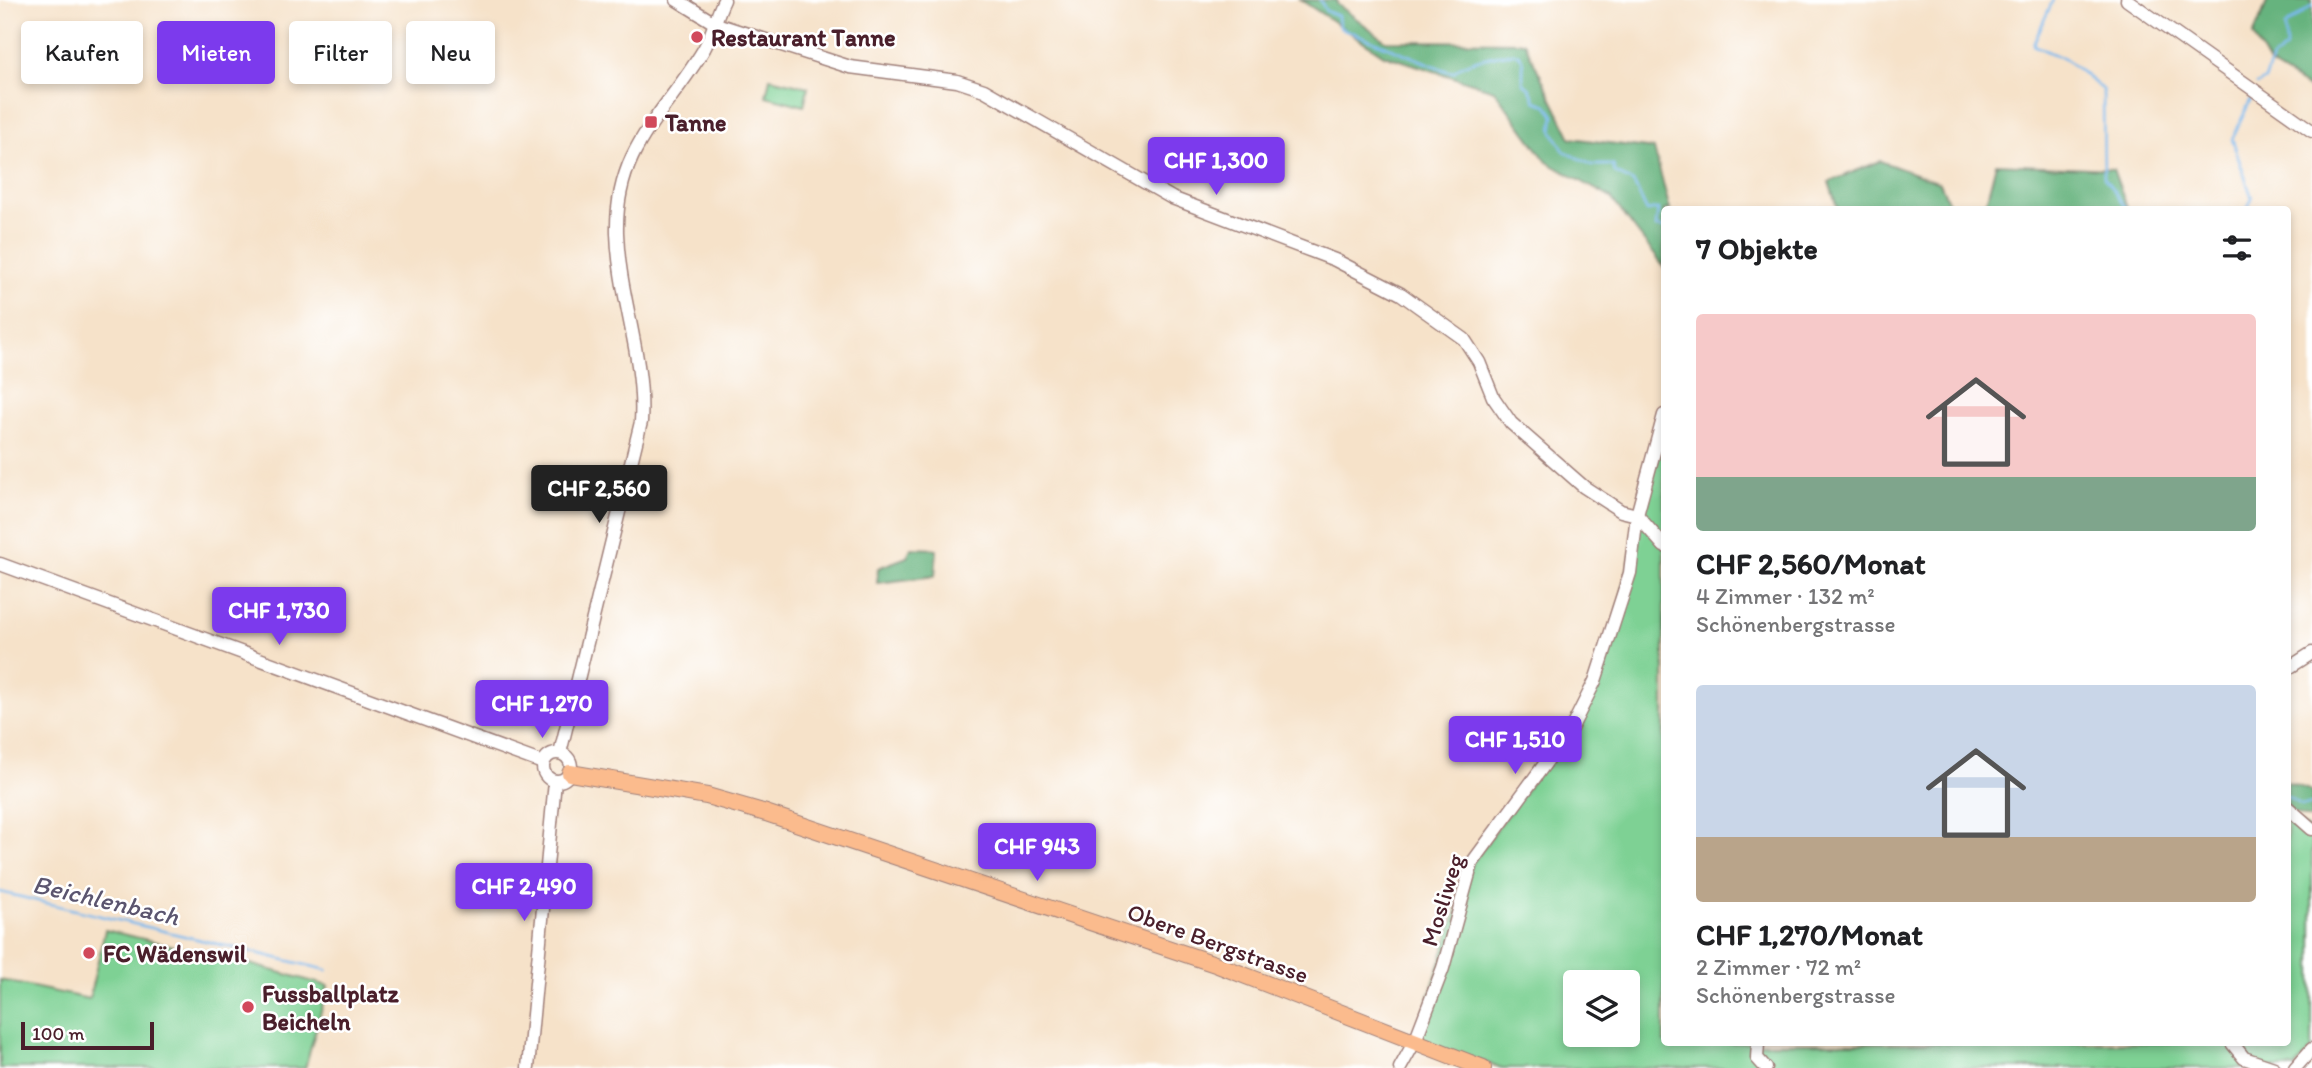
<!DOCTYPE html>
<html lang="de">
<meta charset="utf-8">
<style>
body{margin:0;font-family:Itim,sans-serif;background:#f6f6f6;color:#202124;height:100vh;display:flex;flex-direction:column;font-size:26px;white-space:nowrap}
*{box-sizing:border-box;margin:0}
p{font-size:23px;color:#757577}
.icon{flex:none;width:38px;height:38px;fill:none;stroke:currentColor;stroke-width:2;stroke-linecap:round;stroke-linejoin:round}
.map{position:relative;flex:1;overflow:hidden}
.drawer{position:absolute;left:1661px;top:206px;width:630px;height:840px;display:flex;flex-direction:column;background:#fff;border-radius:7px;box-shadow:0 4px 10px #0003}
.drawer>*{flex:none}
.guide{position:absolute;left:21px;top:21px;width:665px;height:63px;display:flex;gap:14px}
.controls{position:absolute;left:1563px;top:970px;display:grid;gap:14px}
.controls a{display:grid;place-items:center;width:77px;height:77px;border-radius:7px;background:#fff;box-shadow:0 4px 10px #0003;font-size:35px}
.scale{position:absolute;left:21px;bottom:18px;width:133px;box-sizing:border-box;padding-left:7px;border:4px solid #4a1f2b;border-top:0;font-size:19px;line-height:24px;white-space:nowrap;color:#4a1f2b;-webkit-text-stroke:5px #fff;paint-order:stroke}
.price{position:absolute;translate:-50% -60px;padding:0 16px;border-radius:7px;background:#7c3aed;color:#fff;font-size:23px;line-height:46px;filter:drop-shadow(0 2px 4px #0008)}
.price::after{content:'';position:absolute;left:50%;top:42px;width:21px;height:16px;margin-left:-10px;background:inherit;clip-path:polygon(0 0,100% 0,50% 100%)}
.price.on{background:#222;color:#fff}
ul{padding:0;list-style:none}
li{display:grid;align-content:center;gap:14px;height:371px;padding:0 35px}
li span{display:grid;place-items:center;height:217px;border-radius:7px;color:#555}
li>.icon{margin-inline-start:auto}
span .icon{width:126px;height:126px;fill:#fffc;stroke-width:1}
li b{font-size:30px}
h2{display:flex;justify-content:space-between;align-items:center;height:84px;padding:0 35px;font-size:30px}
.pill{padding:0 24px;border-radius:7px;background:#fff;box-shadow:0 4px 10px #0003;font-size:24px;line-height:63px}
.pill.on{background:#7c3aed;color:#fff}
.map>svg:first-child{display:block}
.green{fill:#7ed194;stroke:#647860;stroke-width:2;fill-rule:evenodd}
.forest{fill:#66b37e;stroke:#586954;stroke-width:2}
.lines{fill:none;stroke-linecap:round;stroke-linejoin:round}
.stream{stroke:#7ab9ee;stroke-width:2.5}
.minor-casing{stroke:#a0807a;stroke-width:15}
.major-casing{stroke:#a0807a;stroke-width:18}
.minor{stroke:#fff;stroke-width:12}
.major{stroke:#fbbb8d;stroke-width:16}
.poi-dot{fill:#d1495b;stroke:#fff;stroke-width:2.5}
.labels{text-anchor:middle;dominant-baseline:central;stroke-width:5;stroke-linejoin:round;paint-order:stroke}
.poi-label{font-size:24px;font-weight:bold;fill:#4a1f2b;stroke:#fff;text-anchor:start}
.street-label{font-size:24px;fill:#4a1f2b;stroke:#fff}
.water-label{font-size:26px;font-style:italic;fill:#5b556f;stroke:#fff}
</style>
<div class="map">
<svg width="2312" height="1068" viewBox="0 0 2312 1068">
<rect width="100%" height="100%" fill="#fff"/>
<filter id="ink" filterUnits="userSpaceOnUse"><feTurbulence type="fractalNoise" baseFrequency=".0143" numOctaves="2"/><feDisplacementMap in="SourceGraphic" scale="14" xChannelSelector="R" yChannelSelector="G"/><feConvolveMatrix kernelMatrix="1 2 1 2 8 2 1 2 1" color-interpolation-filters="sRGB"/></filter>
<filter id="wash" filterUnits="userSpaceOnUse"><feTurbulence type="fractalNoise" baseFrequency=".00686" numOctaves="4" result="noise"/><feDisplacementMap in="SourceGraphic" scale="28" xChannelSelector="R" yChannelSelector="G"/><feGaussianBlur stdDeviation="1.57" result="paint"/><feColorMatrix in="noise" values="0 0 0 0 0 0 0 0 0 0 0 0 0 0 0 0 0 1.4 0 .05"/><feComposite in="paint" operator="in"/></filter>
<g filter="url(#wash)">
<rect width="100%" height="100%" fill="#f6e2c9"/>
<g class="green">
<path d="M770,78L808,87L804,106L766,96Z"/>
<path d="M1664,415V1043H2287V815L2312,830V1049L2295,1068H1502L1415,1041L1472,863L1572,727L1613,632ZM1575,982H1628V1034H1575Z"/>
<path d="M105,930L250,964L328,986L305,1068H0V980L89,999Z"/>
</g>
<g class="forest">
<path d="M1301,0H1337V4L1386,41L1524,42L1571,138L1654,149L1670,210H1664V267L1611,198L1547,162L1494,90L1384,55Z"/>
<path d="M2268,0H2312V90L2269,64L2253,36Z"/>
<path d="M1880,161L1940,183L1952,210H1838L1829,182Z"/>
<path d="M1996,164L2113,169L2128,210H1984Z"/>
<path d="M911,548L937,549L935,576L877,583L878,568L907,557Z"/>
<path d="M2287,782L2312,791V819L2287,811Z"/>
</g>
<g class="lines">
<g class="stream">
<path d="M1320,0L1326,11L1338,16L1339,27L1447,71L1454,72C1462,61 1505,52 1519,54L1523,61V83L1530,89L1535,101L1547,105L1554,116L1552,130L1564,151L1592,165H1613L1615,173L1633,182L1647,211L1658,209L1656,227L1664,228"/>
<path d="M2053,0L2033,45L2067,60L2103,90L2104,177L2127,210"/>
<path d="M2257,85L2265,80L2272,59L2286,48L2285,26L2312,6"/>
<path d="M2247,210L2252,198L2232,139L2252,97"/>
<path d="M2287,797L2301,805L2312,804"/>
<path d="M0,892L327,970"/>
</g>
</g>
</g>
<g filter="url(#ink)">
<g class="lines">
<g class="minor-casing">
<g id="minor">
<path d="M677,0L716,24L850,67L957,81L984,90L1172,198L1335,260L1401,294L1464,339L1479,362L1493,397L1511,423L1584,487L1621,511L1637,515L1664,546"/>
<path d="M2127,0L2312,131"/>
<path d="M0,564L543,763"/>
<path d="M2287,669L2312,653"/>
<circle cx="557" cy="767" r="14"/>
<path d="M560,753L641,422C645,358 619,297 617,233C615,147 665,115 704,49C713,33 716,16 724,0"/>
<path d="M2287,807L2312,829"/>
<path d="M1758,1043L1757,1058L1766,1068"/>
<path d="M2232,1043L2244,1058L2274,1068"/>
<path d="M528,1068L555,781"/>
<path d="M1400,1068L1415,1041L1443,968L1472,863L1572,727L1595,681L1630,573L1637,515L1664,415"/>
<path d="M2295,1068L2312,1049"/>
</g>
</g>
<g class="major-casing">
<path id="major" d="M570,773L707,796L766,813L1218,965L1483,1068"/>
</g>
<use href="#minor" class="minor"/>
<use href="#major" class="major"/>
</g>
</g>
<g class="poi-dot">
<circle cx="697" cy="37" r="7"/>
<rect x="644" y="115" width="14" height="14" rx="3.5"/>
<circle cx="89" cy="953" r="7"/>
<circle cx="248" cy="1007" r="7"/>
</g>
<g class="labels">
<g class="poi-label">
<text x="711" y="37">Restaurant Tanne</text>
<text x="665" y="122">Tanne</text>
<text x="103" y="953">FC Wädenswil</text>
<text x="262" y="993">Fussballplatz<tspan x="262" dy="28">Beicheln</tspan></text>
</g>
<g class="street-label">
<text transform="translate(1442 900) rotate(-73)">Mosliweg</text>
<text transform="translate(1218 943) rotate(20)">Obere Bergstrasse</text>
</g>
<g class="water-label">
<text transform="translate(106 900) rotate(13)">Beichlenbach</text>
</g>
</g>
</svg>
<div class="controls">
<a><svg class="icon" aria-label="layers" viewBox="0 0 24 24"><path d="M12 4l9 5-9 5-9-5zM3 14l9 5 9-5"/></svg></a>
</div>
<div class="scale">100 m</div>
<b class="price" style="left:1216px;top:197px">CHF 1,300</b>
<b class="price on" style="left:599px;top:525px">CHF 2,560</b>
<b class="price" style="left:279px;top:647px">CHF 1,730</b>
<b class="price" style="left:542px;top:740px">CHF 1,270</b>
<b class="price" style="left:1515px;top:776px">CHF 1,510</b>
<b class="price" style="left:1037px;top:883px">CHF 943</b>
<b class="price" style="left:524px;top:923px">CHF 2,490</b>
<div class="guide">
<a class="pill">Kaufen</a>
<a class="pill on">Mieten</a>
<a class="pill">Filter</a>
<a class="pill">Neu</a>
</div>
<section class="drawer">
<h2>7 Objekte<svg class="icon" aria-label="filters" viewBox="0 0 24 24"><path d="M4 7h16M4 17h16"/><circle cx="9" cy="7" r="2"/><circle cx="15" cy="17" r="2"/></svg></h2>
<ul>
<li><span style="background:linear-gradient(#f6c9c9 75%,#7fa58c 0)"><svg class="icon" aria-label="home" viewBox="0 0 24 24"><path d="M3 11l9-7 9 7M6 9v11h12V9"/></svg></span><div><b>CHF 2,560/Monat</b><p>4 Zimmer · 132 m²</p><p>Schönenbergstrasse</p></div></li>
<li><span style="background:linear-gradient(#c9d6e8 70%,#b9a48a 0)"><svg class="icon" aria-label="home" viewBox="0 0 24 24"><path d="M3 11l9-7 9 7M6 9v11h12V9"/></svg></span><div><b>CHF 1,270/Monat</b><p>2 Zimmer · 72 m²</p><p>Schönenbergstrasse</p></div></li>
</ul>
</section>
</div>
